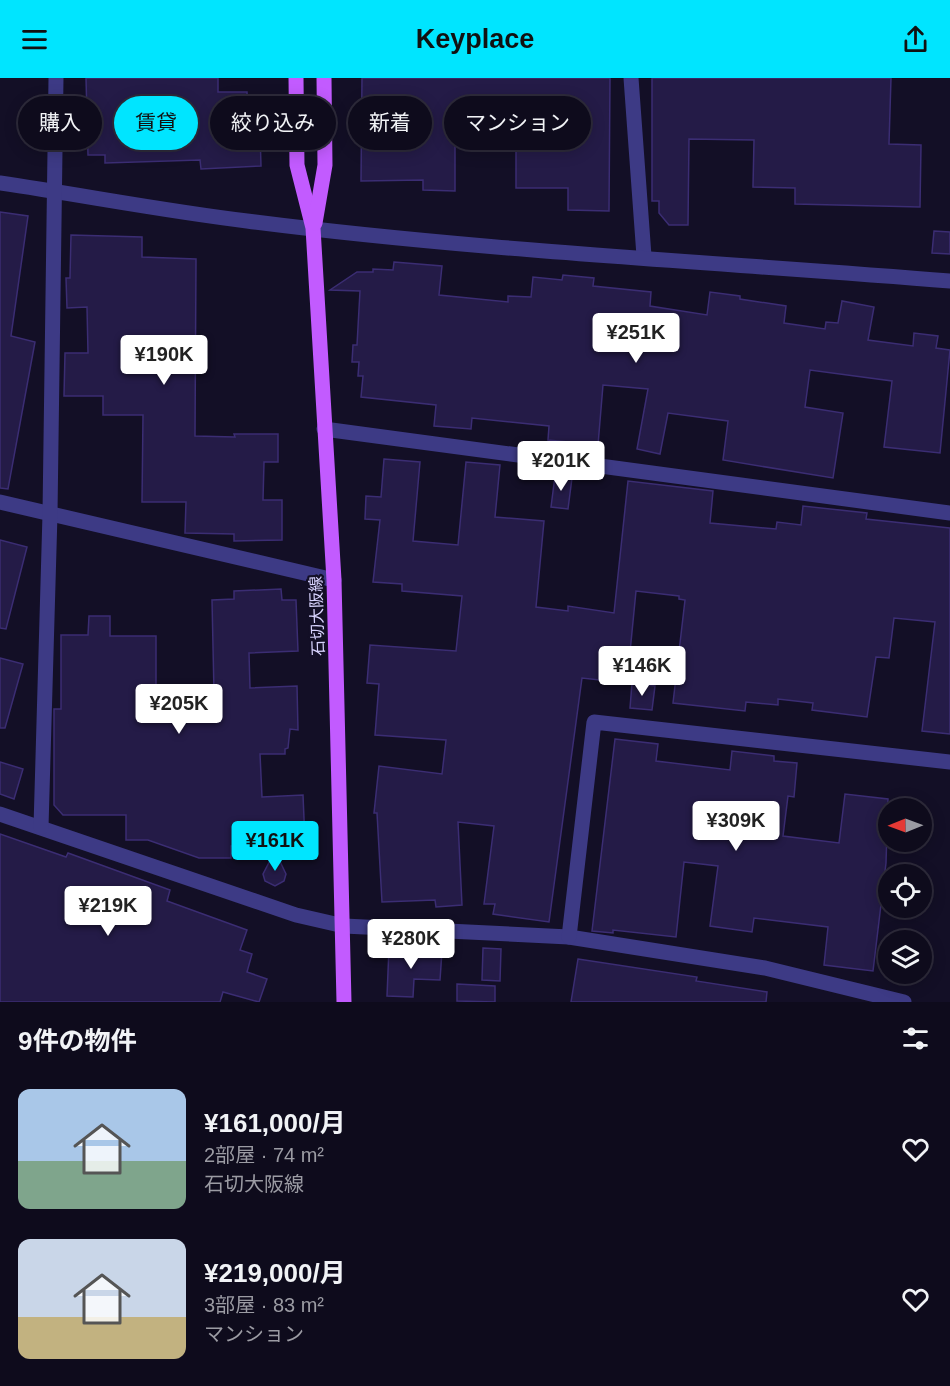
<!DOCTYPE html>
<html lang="ja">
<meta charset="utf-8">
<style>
body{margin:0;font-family:Arial,"Noto Sans JP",sans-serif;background:#171425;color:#f1f3f6;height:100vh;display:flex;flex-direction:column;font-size:22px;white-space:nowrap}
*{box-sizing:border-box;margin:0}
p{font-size:20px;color:#9b9ba3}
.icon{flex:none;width:33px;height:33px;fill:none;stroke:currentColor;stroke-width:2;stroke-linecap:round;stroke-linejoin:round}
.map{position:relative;height:924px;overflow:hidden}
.panel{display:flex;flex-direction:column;background:#0e0b1c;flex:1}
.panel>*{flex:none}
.guide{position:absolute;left:18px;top:18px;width:600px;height:54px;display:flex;gap:12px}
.needle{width:39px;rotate:269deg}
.tools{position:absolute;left:878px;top:720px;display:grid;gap:12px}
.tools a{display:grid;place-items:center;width:54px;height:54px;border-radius:50%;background:#0e0b1c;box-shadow:0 3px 15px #0003,0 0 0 2px #2e2b3b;font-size:30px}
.price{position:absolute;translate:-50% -51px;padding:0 14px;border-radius:6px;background:#fff;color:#222;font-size:20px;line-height:39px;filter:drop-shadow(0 2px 3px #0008)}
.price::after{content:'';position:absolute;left:50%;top:36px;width:18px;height:14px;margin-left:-9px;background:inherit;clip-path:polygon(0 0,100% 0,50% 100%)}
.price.current{background:#00e5ff;color:#111}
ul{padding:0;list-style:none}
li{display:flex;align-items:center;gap:18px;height:150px;padding:0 18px}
li span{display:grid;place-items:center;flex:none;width:168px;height:120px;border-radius:12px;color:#555}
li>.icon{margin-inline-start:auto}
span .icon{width:72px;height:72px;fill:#fffc;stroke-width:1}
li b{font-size:26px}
h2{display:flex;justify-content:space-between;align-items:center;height:72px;padding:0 18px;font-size:26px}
.pill{padding:0 21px;border-radius:27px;background:#0e0b1c;box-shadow:0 3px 15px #0003,0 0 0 2px #2e2b3b;font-size:21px;line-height:54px}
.pill.current{background:#00e5ff;color:#111}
header{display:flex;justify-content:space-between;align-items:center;height:78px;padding:0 18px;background:#00e5ff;color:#111;font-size:27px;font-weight:700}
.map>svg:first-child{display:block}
.building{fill:#241b47;stroke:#3b2d73;stroke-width:1.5}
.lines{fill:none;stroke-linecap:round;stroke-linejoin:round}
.minor{stroke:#3d3a85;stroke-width:15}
.major{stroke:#c25bff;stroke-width:15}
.labels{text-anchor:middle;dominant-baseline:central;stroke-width:4.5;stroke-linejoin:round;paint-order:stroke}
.street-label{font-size:16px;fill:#d9d4ff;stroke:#130f26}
</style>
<header><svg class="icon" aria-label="menu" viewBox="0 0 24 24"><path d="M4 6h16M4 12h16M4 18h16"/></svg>Keyplace<svg class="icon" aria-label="share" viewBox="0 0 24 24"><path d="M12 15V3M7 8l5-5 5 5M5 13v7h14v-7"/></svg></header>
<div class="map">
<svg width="950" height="924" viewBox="0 0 950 924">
<rect width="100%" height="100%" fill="#130f26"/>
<g class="building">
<path d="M86,0H218V14H247L248,54H260L261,88L201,91L200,82L105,85V77H88Z"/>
<path d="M362,0H610L609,133L568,132V110H516V50L455,49V113L423,112V102L361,103Z"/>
<path d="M652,0H891L889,66L921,67L920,129L795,126V110L753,109L754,62L689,61L688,147H669L659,135V123H652Z"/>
<path d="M0,134L28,138L11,258L35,264L8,411L0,410Z"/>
<path d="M934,153L950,154V176L932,175Z"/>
<path d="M71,157L142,159V179L196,181L195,358L235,359L234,356H278V384H264L263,422H282V462L234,463V456L185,455L186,424H142L143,337H103V318H64L65,275H88L87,229L67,230L66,200H70Z"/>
<path d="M394,184L442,188L439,217L508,224V218L531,219L533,199L562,202L563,197L594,200L593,208L651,214L650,228L707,237L710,214L740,218V221L786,228L784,245L825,251L826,244L838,245L842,223L874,229L868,262L913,268L914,255L938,258L936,270L950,272L940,375L884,369L892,303L810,292L805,329L843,335L833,400L723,382L728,343L668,335L660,376L637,371L648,311L603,307L598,367L548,362L549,348L472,340L471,351L434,348L436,327L361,319L363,298H358L359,284H352L353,267H357L360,213L330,212L357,194H373V191L393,192Z"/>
<path d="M384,381L420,384L413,463L458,467L466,384L500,387L495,439L544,443L536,529L568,533V528L614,535L628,403L713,413L710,445L776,451L777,444L801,447L803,428L867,435L866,441L950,450V656L922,653L935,544L894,540L889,580L876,579L867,639L812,632L813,625L778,621V627L746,624L745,633L673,625L685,522L679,521V518L636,513L627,605L582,600L549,844L493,836L495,826H484L494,748L458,744L462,827L436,829L435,822L382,824L377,735H374L379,688L442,696L446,662L375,657L379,606L367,605L370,567L456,573L462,518L402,513V506L373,504L380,442L365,441L366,418L381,419Z"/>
<path d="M555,398L572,400L568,431L551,429Z"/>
<path d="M0,462L27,469L6,551L0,550Z"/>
<path d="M281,511L282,522H296L298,573L249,575L250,610L297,608L298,652L290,651L288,670L285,671V676H260L262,719L303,717L305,764L231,768V780H199L148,762H126V737H63L54,727V631H61V557H88L89,538H110V558H156V615H214L212,522L234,521V513Z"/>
<path d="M0,580L23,586L5,650H0Z"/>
<path d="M632,605L655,608L652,632L630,630Z"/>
<path d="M615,661L658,666L656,683L730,692L732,673L774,678V683L797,685L794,719L788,718L783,758L839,765L845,716L888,721L886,785L873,893L824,887L828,849L754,840L752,854L710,848L718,788L684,784L676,859L613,852V855L592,853Z"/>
<path d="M0,684L23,691L14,721L0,716Z"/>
<path d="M0,756L66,779L68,775L170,812L167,823L247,852L240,872L252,876L247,894L267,901L259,924L223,914L220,924H0Z"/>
<path d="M275,773L286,796L284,803L275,808L265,803L263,796Z"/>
<path d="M389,870L442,873L440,902L414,901L413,919L387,918Z"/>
<path d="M483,870L501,871L500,903L482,902Z"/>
<path d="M578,881L697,899L696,903L767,914L766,924H571Z"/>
<path d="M457,906L495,908V924L457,923Z"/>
</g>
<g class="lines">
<g class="minor">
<path d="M631,0L644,178"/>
<path d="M0,105C82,117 164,133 247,143C480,173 716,184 950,203"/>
<path d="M324,351L950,435"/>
<path d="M0,424L334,502"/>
<path d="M0,736L296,837L344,848L569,859L765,890L904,924"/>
<path d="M41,749L50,436L56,0"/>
<path d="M569,859L594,644L950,684"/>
</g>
<g class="major">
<path d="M296,0L297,87L313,150L334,502L344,924"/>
<path d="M315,145L325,87L324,0"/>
</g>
</g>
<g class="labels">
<g class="street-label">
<text transform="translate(317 538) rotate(-92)">石切大阪線</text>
</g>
</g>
</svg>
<div class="tools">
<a><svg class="needle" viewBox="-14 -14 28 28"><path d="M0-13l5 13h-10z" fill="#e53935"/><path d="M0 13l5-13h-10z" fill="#9b9ba3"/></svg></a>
<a><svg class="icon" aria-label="locate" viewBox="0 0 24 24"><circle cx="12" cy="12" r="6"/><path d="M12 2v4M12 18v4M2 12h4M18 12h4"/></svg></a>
<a><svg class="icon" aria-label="layers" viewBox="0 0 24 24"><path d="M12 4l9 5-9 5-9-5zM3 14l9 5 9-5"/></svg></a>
</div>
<b class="price" style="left:636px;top:286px">¥251K</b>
<b class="price" style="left:164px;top:308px">¥190K</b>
<b class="price" style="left:561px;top:414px">¥201K</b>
<b class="price" style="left:642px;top:619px">¥146K</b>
<b class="price" style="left:179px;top:657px">¥205K</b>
<b class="price" style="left:736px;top:774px">¥309K</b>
<b class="price current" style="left:275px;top:794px">¥161K</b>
<b class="price" style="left:108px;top:859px">¥219K</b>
<b class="price" style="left:411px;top:892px">¥280K</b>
<div class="guide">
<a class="pill">購入</a>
<a class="pill current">賃貸</a>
<a class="pill">絞り込み</a>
<a class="pill">新着</a>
<a class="pill">マンション</a>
</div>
</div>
<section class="panel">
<h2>9件の物件<svg class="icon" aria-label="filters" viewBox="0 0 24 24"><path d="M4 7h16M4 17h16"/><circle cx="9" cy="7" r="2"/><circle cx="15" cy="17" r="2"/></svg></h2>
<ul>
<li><span style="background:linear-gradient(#a9c7e8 60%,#7fa58c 0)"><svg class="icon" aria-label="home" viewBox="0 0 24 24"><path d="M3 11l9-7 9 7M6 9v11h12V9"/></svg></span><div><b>¥161,000/月</b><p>2部屋 · 74 m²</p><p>石切大阪線</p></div><svg class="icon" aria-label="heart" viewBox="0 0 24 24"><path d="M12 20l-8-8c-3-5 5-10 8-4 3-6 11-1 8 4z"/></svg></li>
<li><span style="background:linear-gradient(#c9d6e8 65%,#c2b280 0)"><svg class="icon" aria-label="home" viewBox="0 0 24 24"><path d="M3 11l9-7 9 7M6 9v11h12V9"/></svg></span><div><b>¥219,000/月</b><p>3部屋 · 83 m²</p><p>マンション</p></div><svg class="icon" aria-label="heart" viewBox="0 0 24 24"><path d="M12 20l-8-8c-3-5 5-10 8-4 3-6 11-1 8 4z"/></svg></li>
</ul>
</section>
